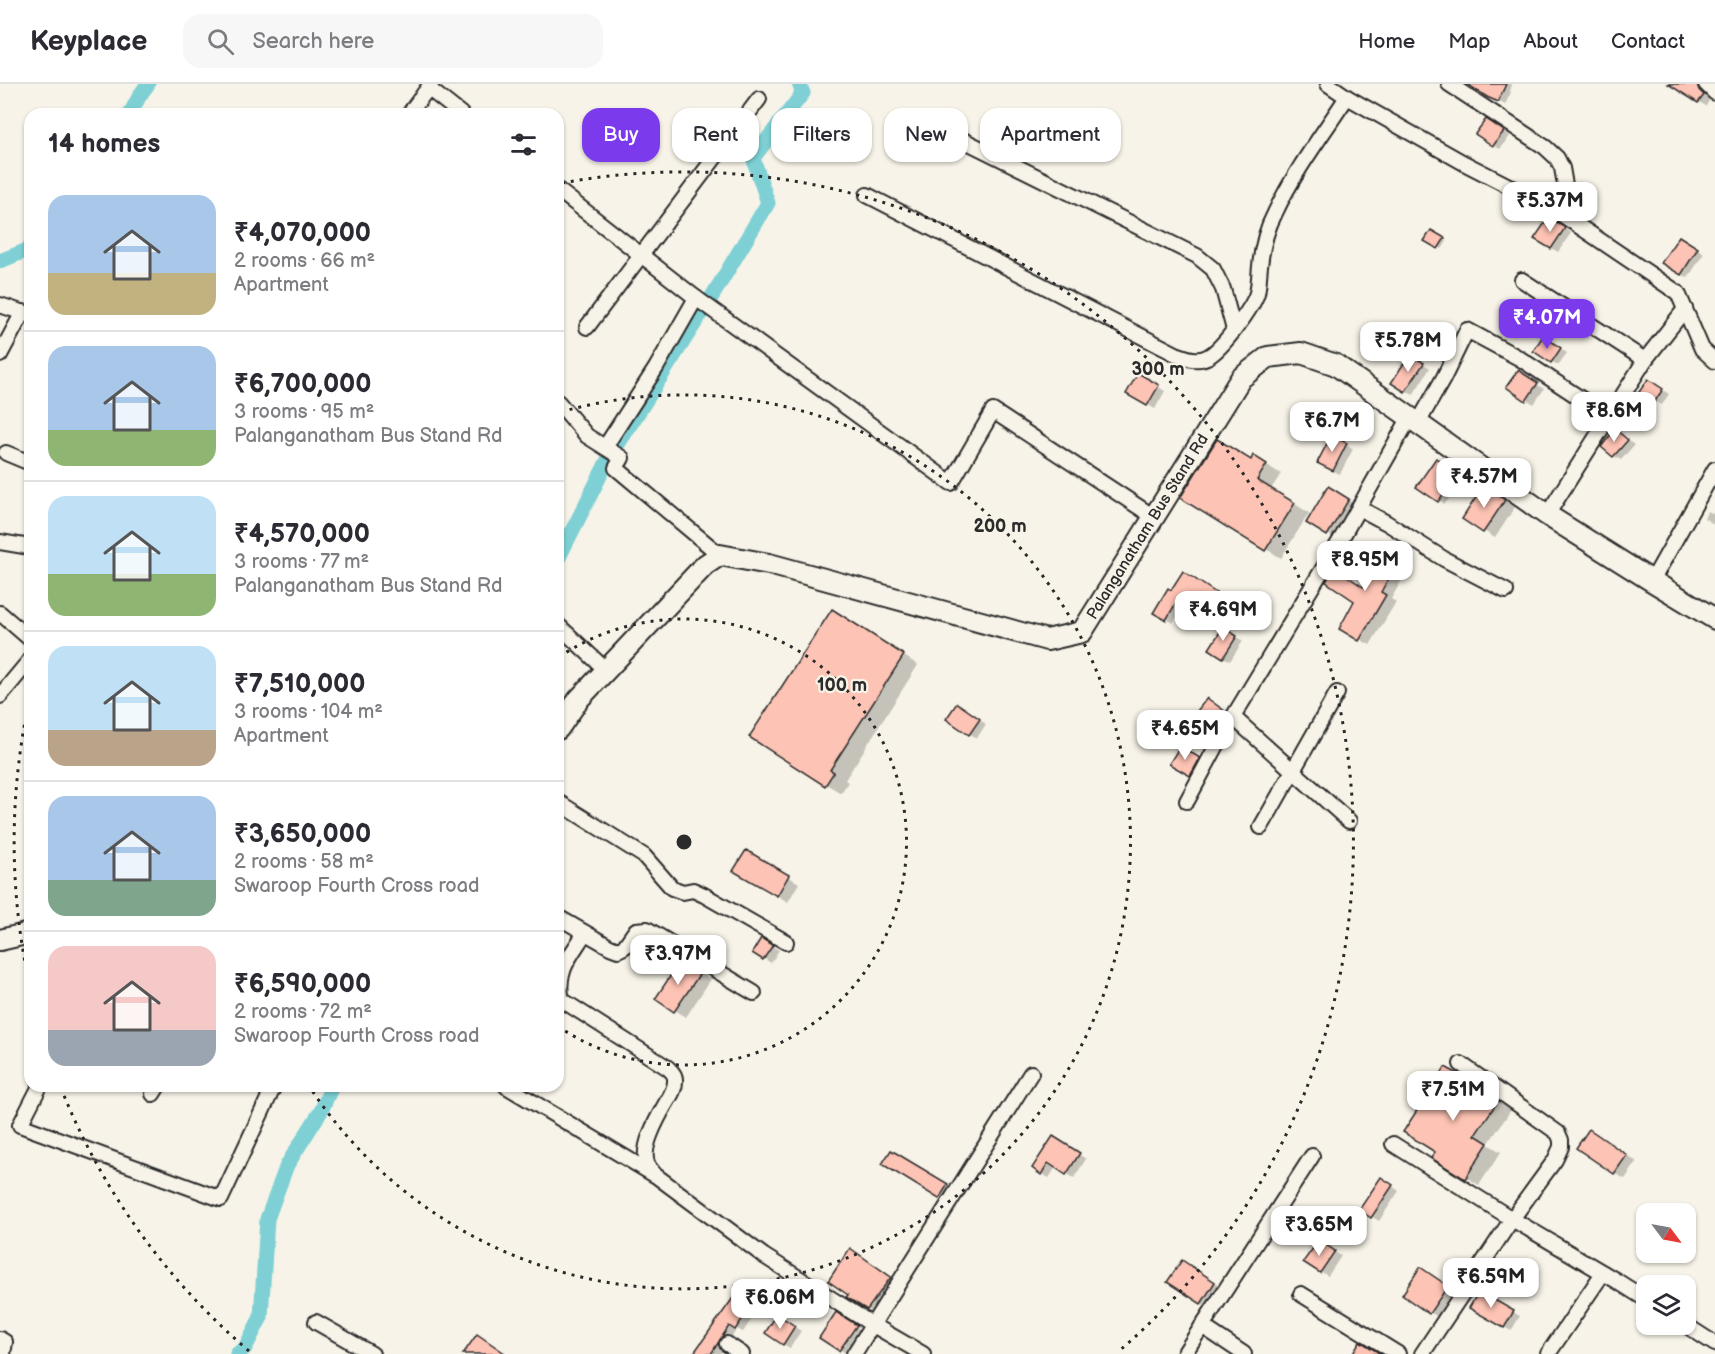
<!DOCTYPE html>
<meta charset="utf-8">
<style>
body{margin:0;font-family:"Balsamiq Sans",sans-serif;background:#f7f7f7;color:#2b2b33;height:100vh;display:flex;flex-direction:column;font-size:22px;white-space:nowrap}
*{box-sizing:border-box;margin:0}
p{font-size:20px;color:#7c7c81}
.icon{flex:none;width:33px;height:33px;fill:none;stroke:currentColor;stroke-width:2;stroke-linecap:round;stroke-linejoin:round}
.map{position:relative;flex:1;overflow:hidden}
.sheet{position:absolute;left:24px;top:24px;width:540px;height:984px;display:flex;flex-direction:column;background:#fff;border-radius:18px;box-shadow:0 2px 4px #0004}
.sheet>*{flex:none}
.hud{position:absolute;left:582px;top:24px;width:570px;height:54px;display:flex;gap:12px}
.needle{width:39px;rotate:122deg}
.fabs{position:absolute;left:1636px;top:1119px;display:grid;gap:12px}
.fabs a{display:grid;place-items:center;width:60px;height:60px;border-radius:12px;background:#fff;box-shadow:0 2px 4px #0004;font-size:30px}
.price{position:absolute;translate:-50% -51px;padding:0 14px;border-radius:12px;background:#fff;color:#222;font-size:20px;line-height:39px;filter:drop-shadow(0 2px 3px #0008)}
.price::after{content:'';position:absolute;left:50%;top:36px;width:18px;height:14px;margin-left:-9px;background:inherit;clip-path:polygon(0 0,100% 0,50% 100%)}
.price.current{background:#7c3aed;color:#fff}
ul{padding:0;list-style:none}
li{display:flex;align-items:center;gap:18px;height:150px;padding:0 24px}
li+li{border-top:2px solid #e1e1e2}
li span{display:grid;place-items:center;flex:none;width:168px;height:120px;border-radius:18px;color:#555}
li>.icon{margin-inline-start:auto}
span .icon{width:72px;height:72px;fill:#fffc;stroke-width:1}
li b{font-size:26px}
h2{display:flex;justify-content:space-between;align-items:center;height:72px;padding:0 24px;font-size:26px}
.pill{padding:0 21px;border-radius:18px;background:#fff;box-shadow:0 2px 4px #0004;font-size:21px;line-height:54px}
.pill.current{background:#7c3aed;color:#fff}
header{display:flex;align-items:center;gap:36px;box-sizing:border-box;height:84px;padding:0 30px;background:#fff;border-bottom:2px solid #e1e1e2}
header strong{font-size:28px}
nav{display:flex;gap:33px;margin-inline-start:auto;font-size:21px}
.search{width:420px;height:54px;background:#f7f7f7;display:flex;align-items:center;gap:15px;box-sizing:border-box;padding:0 21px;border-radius:18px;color:#7c7c81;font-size:22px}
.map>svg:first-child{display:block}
.shadow{fill:#0003}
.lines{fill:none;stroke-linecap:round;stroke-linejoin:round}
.canal{stroke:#7ed0d4;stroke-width:15}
.building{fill:#fdc3b4;stroke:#2b2b2b;stroke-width:1.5}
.street-casing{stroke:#2b2b2b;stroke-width:18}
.secondary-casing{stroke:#2b2b2b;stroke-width:24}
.street{stroke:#f7f3e8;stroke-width:14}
.secondary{stroke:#f7f3e8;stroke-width:20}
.ring{fill:none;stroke:#2b2b2b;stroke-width:3;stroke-dasharray:3 6}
.labels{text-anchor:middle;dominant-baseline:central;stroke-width:4.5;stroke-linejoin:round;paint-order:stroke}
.street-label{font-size:16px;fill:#2b2b2b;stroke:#f7f3e8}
.centre{fill:#2b2b2b;stroke:#f7f3e8;stroke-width:3}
.ring-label{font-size:18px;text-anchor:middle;font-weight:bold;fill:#2b2b2b;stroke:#f7f3e8;stroke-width:4.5;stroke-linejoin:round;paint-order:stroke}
</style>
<header>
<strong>Keyplace</strong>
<div class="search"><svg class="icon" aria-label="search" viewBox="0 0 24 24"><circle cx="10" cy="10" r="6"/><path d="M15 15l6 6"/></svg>Search here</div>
<nav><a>Home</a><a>Map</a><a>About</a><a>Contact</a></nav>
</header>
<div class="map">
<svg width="1715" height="1270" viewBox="0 0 1715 1270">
<rect width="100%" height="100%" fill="#f7f3e8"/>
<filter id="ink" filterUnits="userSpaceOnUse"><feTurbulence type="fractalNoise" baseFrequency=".0167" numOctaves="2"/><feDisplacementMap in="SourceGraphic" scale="12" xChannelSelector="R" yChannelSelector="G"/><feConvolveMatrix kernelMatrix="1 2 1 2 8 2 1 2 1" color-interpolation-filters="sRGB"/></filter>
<g filter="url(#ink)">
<g class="shadow">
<path d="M1469,0H1512L1510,7L1511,8L1505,21Z"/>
<path d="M1685,0H1700L1704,3V8L1710,15L1706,22L1681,7Z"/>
<path d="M1494,41L1510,52L1500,65L1493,61Z"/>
<path d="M1556,139L1571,149L1558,168L1551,164Z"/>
<path d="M1431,148L1447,157L1442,165L1426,156Z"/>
<path d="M1679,154L1704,169L1688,194L1663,179Z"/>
<path d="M1550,258L1567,269L1558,281L1551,277Z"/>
<path d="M1411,272L1430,284L1413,311L1393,299Z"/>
<path d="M1138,291L1165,307L1155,325L1128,309Z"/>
<path d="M1525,292L1544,305L1534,320L1508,303Z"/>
<path d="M1655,301L1669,310L1662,321L1655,317Z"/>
<path d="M1615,347L1634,361L1621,376L1614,372Z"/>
<path d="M1346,361L1353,365L1340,390L1326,383Z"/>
<path d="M1254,373L1281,390L1271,405L1309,429L1281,474L1266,465L1251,377Z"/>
<path d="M1443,380L1464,394L1445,420L1438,416Z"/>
<path d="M1328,404L1359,423L1339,457L1308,438Z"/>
<path d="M1495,409L1515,423L1495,454L1484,447Z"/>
<path d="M1708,427L1715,431V441L1704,434Z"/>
<path d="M1389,461L1414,475L1391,515L1396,518L1370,561L1341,544Z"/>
<path d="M1191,493L1231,520L1219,538L1187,517L1173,539L1155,528L1171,508Z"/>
<path d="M847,535L918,581L845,696L848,698L841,709L826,700Z"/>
<path d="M1224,545L1243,557L1230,577L1211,565Z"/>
<path d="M1214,620L1232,633L1225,645L1199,627Z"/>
<path d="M964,626L986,640L977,654L970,650Z"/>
<path d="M1181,664L1206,679L1198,695L1171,680Z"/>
<path d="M746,768L799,799L788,818L735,787Z"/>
<path d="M761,856L779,866L771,879L754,868Z"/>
<path d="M681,878L711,895L686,933L675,926Z"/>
<path d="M1478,1003L1511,1026L1488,1060L1501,1068L1479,1101L1433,1073Z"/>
<path d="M1600,1053L1637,1078L1625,1095L1614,1089Z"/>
<path d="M1060,1058L1086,1075L1074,1094L1056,1083L1049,1094L1042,1090Z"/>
<path d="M891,1068L958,1108L951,1120L884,1080Z"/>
<path d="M1388,1099L1399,1107L1379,1137L1361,1126Z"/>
<path d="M1326,1162L1341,1172L1328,1192L1321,1188Z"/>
<path d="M862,1173L902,1200L879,1232L848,1213Z"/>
<path d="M1193,1184L1226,1205L1212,1225L1201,1219Z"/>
<path d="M1432,1192L1458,1210L1441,1235L1430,1228Z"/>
<path d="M1479,1209L1520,1232L1511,1247L1471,1223Z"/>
<path d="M740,1220L755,1230L743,1248L737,1245L720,1270H696Z"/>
<path d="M836,1230L863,1247L847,1270L821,1253Z"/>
<path d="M784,1236L801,1247L790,1264L783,1260Z"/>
</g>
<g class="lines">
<g class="canal">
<path d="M130,30L140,11L148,0"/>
<path d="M0,177L30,165"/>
<path d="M558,475L608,376L716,206L768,119L753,74L803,9L799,0"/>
<path d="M237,1270L245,1264L261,1233L267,1135L287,1081L321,1027L332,1002"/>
</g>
</g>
<g class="building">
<path d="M1467,0H1506L1498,18L1487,13Z"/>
<path d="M1668,0H1697L1699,6L1704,11L1698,19Z"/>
<path d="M1486,35L1504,47L1493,62L1475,50Z"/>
<path d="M1549,133L1565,144L1551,165L1534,155Z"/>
<path d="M1431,146L1445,154L1438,165L1424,157Z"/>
<path d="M1679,152L1698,164L1681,191L1661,179Z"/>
<path d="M1543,252L1561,264L1551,279L1533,267Z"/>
<path d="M1410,270L1424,279L1405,308L1391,299Z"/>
<path d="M1518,286L1538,299L1526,317L1506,303Z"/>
<path d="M1138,289L1159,301L1147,322L1126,310Z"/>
<path d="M1648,295L1663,305L1654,319L1639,308Z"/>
<path d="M1615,345L1628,356L1613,373L1601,363Z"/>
<path d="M1331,352L1347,359L1333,387L1317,379Z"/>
<path d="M1217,355L1251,376L1253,371L1267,380L1257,396L1295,419L1265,467L1180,414Z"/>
<path d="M1436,374L1458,389L1438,418L1416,403Z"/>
<path d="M1484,401L1505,416L1483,449L1462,435Z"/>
<path d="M1328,402L1349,415L1327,452L1306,439Z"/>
<path d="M1388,459L1404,468L1381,508L1386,511L1359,557L1339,545L1354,517L1326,498L1334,483L1363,503Z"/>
<path d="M1183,487L1225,515L1211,535L1179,514L1166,536L1153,529L1168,504L1171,506Z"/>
<path d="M832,525L904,571L830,686L834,688L825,702L749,653Z"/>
<path d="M1223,543L1237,552L1223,574L1209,565Z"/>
<path d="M1207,614L1226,628L1217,642L1197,627Z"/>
<path d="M957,619L980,635L969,651L946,635Z"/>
<path d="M1180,662L1200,674L1190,692L1169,680Z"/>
<path d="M746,766L789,791L777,812L733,787Z"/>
<path d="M761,854L773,861L763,876L752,869Z"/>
<path d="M681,876L701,888L674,928L655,915Z"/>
<path d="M1445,983L1464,993L1498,1017L1475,1051L1488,1059L1465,1095L1431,1074L1435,1068L1403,1048L1423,1017L1425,1018Z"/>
<path d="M1589,1045L1627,1071L1614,1090L1576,1064Z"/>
<path d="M1053,1052L1080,1069L1066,1091L1048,1079L1041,1091L1032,1084Z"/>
<path d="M891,1066L948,1100L939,1115L882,1080Z"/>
<path d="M1381,1093L1393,1101L1371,1134L1359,1126Z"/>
<path d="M1319,1156L1335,1167L1320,1189L1303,1178Z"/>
<path d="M850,1164L891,1193L867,1226L846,1213L848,1211L828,1197Z"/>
<path d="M1182,1176L1215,1198L1201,1220L1167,1198Z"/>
<path d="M1420,1183L1448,1202L1429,1230L1402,1211Z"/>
<path d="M1479,1207L1514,1227L1504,1244L1469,1224Z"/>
<path d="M733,1214L749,1225L735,1246L729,1242L711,1270H693Z"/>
<path d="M836,1228L857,1241L839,1267L819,1254Z"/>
<path d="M777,1230L795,1242L783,1261L765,1249Z"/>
<path d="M477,1250L506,1270H463Z"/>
<path d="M1360,1257L1381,1270H1352Z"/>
</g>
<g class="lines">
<g class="street-casing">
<g id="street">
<path d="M1328,0L1347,13L1464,79L1552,124L1678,209L1702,265L1715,277"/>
<path d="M1449,0L1545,63L1557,74L1562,84L1565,101L1563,112L1552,124"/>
<path d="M1706,0L1715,9"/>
<path d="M428,4L461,30"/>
<path d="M409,30L431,0"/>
<path d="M931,40L1197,172L1213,185L1223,205L1234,246"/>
<path d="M558,106L696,214L656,284L605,363"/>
<path d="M867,111L1176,270C1187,274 1197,278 1207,273C1221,267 1253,223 1257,209C1259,200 1259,191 1260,182C1262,163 1266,146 1275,129C1294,88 1322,51 1347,13"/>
<path d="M1522,196L1645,276L1547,431"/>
<path d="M696,214L951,399L993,327L1154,433"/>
<path d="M0,221L30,231"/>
<path d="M587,243L759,15"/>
<path d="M0,271L23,228"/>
<path d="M1645,276L1685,225"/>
<path d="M558,318L587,352L622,374L616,384L720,471"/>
<path d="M1418,339L1443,295L1467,246L1519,274L1609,333"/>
<path d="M6,369L30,379"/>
<path d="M1359,424L1387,439L1444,475L1506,507"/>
<path d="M0,458L30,463"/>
<path d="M1652,497L1715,385"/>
<path d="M0,529L30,555"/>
<path d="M558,541L606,586"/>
<path d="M0,612L30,576"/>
<path d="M1233,633L1349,737"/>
<path d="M1187,717L1224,648L1341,455L1410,333"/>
<path d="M558,718L644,772L672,804L683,808L693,806L704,811L786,858"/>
<path d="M1261,743L1337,609"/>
<path d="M558,833L610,863L618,866L624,863L636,846L647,845L754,909"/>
<path d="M585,849C571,871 555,888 562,916L668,984C671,987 675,990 675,995C676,1005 669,1014 665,1021C657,1035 641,1063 647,1079C648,1083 652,1087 655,1091L764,1172L873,1241L923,1270"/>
<path d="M40,1002L20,1041L221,1115L274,1002"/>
<path d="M506,1002L653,1090"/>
<path d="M153,1010L158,1002"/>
<path d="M1393,1060L1512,1135L1617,1197L1647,1216"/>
<path d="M1301,1210L1398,1270"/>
<path d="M316,1238L372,1270"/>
<path d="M1684,1240L1715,1260"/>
<path d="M1202,1242L1244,1270"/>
<path d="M0,1255L5,1258L3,1270"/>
<path d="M727,1260L742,1270"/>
<path d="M854,1270L1031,989"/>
<path d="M1184,1270L1312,1072"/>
<path d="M1422,1270L1512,1135L1555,1076L1561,1063V1056L1558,1049L1461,980"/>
<path d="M1548,1270L1603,1189"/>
</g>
</g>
<g class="secondary-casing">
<g id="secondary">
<path d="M558,645L579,615L705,481L720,471L769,480L1047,556L1082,548L1241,294L1268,273L1301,269L1336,281L1547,431L1652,497L1715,535"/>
<path d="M0,856L30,849"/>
</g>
</g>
<use href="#street" class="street"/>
<use href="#secondary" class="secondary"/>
</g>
</g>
<g class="ring">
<path d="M559 573A223 223 0 1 1 559 943"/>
<path d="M561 328A447 447 0 1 1 311 1005"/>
<path d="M249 1267A670 670 0 0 1 61 1004M30 903A670 670 0 0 1 30 613M562 99A670 670 0 0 1 1119 1267"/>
</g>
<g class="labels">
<g class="street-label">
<text transform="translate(1148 443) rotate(-58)">Palanganatham Bus Stand Rd</text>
</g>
</g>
<circle cx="684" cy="758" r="9" class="centre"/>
<g class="ring-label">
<text x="1158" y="291">300 m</text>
<text x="1000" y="448">200 m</text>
<text x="842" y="607">100 m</text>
</g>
</svg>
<div class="fabs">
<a><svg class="needle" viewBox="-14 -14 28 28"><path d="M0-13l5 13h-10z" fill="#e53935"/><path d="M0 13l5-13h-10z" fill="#7c7c81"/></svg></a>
<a><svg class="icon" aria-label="layers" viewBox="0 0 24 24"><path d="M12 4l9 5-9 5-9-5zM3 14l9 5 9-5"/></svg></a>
</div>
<b class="price" style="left:1550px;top:149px">₹5.37M</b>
<b class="price current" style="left:1547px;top:266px">₹4.07M</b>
<b class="price" style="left:1408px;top:289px">₹5.78M</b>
<b class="price" style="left:1614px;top:359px">₹8.6M</b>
<b class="price" style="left:1332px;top:369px">₹6.7M</b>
<b class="price" style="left:1484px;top:425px">₹4.57M</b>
<b class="price" style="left:1365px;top:508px">₹8.95M</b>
<b class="price" style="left:1223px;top:558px">₹4.69M</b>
<b class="price" style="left:1185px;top:677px">₹4.65M</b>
<b class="price" style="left:678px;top:902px">₹3.97M</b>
<b class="price" style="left:1453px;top:1038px">₹7.51M</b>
<b class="price" style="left:1319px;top:1173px">₹3.65M</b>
<b class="price" style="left:1491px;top:1225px">₹6.59M</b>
<b class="price" style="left:780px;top:1246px">₹6.06M</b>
<div class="hud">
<a class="pill current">Buy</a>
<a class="pill">Rent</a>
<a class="pill">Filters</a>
<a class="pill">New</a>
<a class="pill">Apartment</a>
</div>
<section class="sheet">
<h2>14 homes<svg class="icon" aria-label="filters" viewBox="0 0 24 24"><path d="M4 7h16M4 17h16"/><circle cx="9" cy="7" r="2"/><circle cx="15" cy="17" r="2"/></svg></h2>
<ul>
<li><span style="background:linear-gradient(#a9c7e8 65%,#c2b280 0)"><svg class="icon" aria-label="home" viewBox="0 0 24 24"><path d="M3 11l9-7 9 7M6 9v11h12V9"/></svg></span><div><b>₹4,070,000</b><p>2 rooms · 66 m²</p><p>Apartment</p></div></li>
<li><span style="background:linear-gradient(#a9c7e8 70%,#8fb573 0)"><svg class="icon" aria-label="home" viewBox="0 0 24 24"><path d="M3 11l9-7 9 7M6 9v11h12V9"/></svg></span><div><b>₹6,700,000</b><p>3 rooms · 95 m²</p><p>Palanganatham Bus Stand Rd</p></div></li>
<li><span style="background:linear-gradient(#bfe0f5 65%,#8fb573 0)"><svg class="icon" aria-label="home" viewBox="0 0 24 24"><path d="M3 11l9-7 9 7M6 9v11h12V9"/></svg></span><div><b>₹4,570,000</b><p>3 rooms · 77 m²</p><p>Palanganatham Bus Stand Rd</p></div></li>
<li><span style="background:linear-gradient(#bfe0f5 70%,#b9a48a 0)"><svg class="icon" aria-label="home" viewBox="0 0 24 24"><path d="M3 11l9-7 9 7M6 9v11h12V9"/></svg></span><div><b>₹7,510,000</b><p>3 rooms · 104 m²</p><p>Apartment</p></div></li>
<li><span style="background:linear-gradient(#a9c7e8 70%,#7fa58c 0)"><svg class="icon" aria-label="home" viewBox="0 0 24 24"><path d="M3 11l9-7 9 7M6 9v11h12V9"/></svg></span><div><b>₹3,650,000</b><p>2 rooms · 58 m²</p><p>Swaroop Fourth Cross road</p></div></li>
<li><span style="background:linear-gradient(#f6c9c9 70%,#9aa5b1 0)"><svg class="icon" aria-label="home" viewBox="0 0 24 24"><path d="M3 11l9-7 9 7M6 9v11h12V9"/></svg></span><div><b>₹6,590,000</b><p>2 rooms · 72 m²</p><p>Swaroop Fourth Cross road</p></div></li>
</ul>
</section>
</div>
